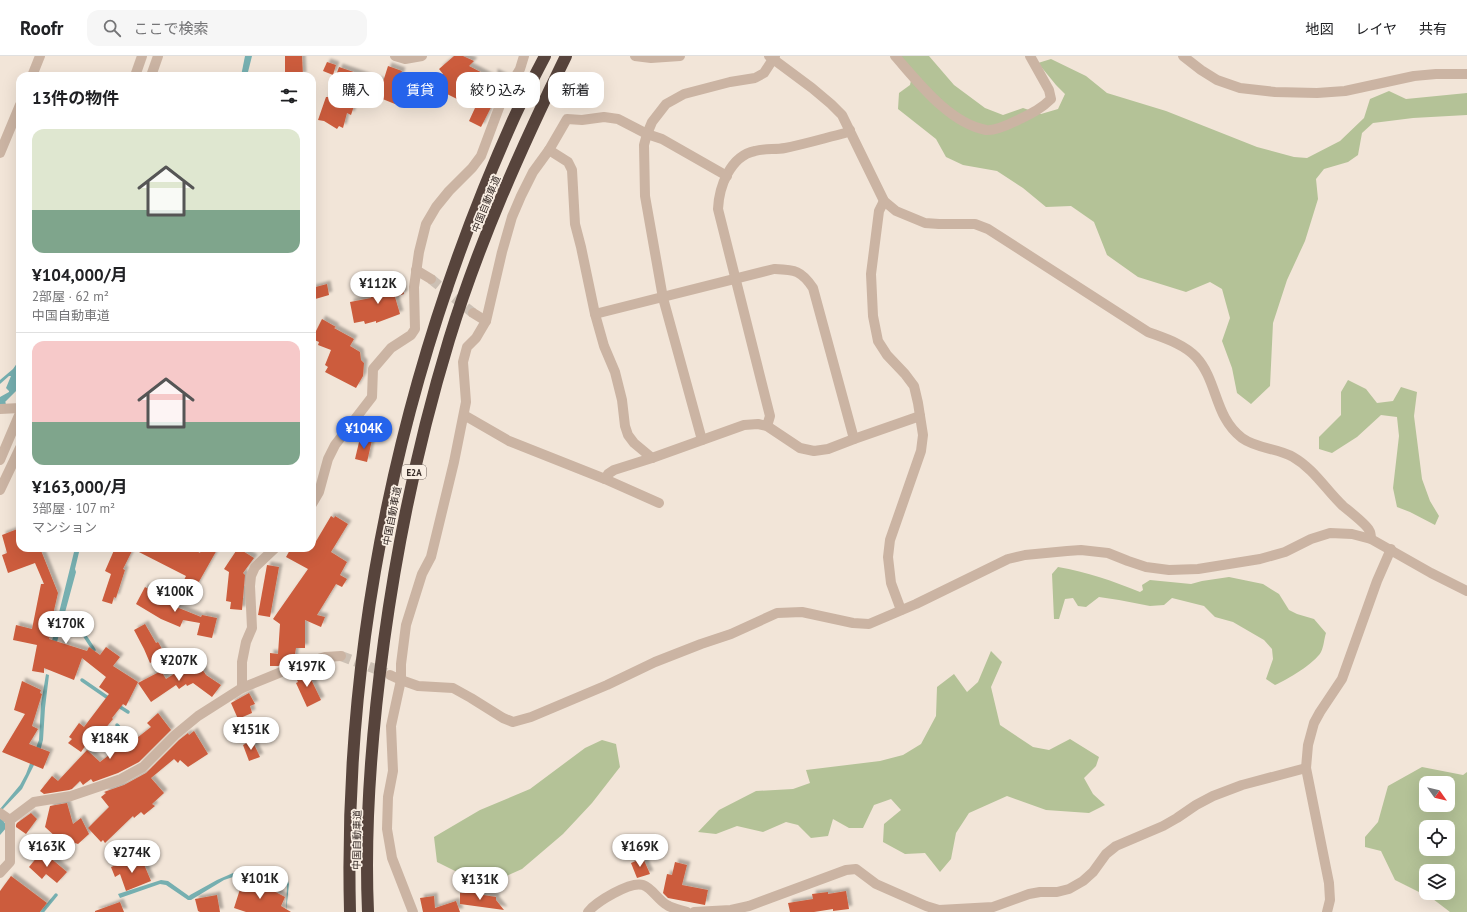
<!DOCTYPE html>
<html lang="ja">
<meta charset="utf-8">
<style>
body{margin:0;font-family:"PT Sans","Noto Sans JP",sans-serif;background:#f6f6f6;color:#202124;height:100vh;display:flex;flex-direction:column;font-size:15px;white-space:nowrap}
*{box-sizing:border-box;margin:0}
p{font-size:13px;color:#757577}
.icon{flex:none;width:22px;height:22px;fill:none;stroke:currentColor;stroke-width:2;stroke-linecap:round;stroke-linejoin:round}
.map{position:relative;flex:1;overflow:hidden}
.drawer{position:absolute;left:16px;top:16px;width:300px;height:480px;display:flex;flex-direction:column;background:#fff;border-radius:12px;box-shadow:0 4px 16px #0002}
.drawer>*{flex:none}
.banner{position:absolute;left:328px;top:16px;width:380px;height:36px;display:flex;gap:8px}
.needle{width:26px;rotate:124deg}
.buttons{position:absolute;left:1419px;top:720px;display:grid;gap:8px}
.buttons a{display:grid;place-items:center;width:36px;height:36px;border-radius:8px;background:#fff;box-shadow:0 4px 16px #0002;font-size:20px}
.price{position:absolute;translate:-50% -34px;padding:0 9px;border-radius:14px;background:#fff;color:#222;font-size:13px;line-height:26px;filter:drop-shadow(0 1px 2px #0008)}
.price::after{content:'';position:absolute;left:50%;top:24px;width:12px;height:9px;margin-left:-6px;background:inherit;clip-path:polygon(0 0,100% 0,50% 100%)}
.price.on{background:#2563eb;color:#fff}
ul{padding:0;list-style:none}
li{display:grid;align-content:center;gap:8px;height:212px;padding:0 16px}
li+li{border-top:1px solid #e0e0e0}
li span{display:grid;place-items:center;height:124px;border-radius:12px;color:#555}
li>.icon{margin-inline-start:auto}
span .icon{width:72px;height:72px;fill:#fffc;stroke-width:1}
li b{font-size:17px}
h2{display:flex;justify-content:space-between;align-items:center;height:48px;padding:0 16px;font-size:17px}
.pill{padding:0 14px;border-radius:12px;background:#fff;box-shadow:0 4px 16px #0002;font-size:14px;line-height:36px}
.pill.on{background:#2563eb;color:#fff}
header{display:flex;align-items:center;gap:24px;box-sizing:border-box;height:56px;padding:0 20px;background:#fff;border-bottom:1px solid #e0e0e0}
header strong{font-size:19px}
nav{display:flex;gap:22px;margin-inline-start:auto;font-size:14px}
.search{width:280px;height:36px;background:#f6f6f6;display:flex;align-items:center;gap:10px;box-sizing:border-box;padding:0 14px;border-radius:12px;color:#757577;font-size:15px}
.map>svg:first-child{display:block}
.green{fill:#b4c297;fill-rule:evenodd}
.water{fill:#76afb0}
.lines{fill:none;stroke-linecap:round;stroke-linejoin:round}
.stream{stroke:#76afb0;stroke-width:3.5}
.building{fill:#cc5c3c;filter:url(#shadow)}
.minor-tunnel{stroke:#ccc0b4;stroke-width:10;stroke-dasharray:10 5;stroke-linecap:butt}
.minor{stroke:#cbb4a3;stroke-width:10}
.highway{stroke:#57443c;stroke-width:12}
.labels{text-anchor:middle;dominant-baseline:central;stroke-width:3.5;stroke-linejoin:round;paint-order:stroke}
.shield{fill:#faefe4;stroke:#70655f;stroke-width:1}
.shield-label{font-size:9px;font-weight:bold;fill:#352a26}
.street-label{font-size:10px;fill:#352a26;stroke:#faefe4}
</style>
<header>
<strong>Roofr</strong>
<div class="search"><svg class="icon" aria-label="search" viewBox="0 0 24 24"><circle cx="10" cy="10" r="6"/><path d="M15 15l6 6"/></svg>ここで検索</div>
<nav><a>地図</a><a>レイヤ</a><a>共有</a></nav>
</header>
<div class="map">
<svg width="1467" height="856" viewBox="0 0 1467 856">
<defs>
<filter id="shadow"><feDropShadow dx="3.5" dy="-3.5" stdDeviation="1" flood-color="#0004"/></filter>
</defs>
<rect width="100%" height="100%" fill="#f2e5d8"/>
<g class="green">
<path d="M900,0H929L954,29L985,52L1003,59L1023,52L1041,58L1058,53L1065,38L1056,29L1038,7L1051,3L1086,20L1107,37L1166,55L1257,91L1294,101L1307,102L1340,85L1364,62L1370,43L1389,35L1406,43L1467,37V59L1413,62L1373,67L1362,77L1358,99L1348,106L1324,113L1316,123L1318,143L1305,185L1287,224L1273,267L1270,330L1251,348L1237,337L1232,312L1222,285L1230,262L1222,233L1210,226L1186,236L1138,221L1107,199L1094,166L1071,150L1046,151L1023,132L997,115L963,109L946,101L936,83L898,53L899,37L910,29L913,15Z"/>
<path d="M1348,324L1366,333L1377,347L1393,345L1401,331L1417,336L1414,360L1422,423L1430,445L1439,460L1435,469L1410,456L1397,451L1393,432L1399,380L1397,361L1381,359L1357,381L1332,397L1319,393V381L1341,359V336Z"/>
<path d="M1058,511C1087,516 1113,525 1140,536L1143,534L1142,529L1150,524L1191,528L1202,525L1229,521L1263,528L1279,538L1289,554L1297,558L1314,563L1326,577C1324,583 1324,590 1321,596C1315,607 1287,624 1275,629L1266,623L1273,603L1272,593L1264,584L1233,566L1215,561L1204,550L1172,542L1164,549L1150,550L1119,544L1099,541L1086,551L1078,550L1073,542L1065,543L1059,563H1054L1052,518Z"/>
<path d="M991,595L1002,606L991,631L1000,669L1033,691L1049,694L1070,683L1099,701L1096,710L1084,722L1093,738L1105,749L1089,757L1046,754L1007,740L969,757L956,777L951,803L940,816L925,797L905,798L883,786L884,768L901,754L891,743L874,749L863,772H849L833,763L828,780L811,782L798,769L786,766L763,776L737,770L716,778L698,776L719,754L756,735L793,733L810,727L806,714L880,705L903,699L921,688L936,660L937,631L954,618L967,636L978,626Z"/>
<path d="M602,684L616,688L620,711L592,747L563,778L522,813L500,823L467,821L437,806L434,781L480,754L530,733L585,692Z"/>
<path d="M1422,711L1463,719L1467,716V856H1450L1433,843L1395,824L1381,795L1365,791V781L1378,766L1388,730ZM1426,727H1448V749H1426ZM1426,771H1448V793H1426ZM1426,815H1448V837H1426Z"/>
</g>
<g class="water">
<path d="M245,0H252L247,20H241Z"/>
<path d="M20,303V331L5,346L6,347L4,350L0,351V341L9,336V335L6,332L11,320H9L0,328V324L13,313Z"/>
<path d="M75,492H80L75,513L76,516L57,586L52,585Z"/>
<path d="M46,618L49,619L45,652L43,684L39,699L22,733L3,753V764L7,771L0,779V753L20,729L26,718L39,684L41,648Z"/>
<path d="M233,817L270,825H288L289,828L286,856L287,829H269L237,821H233L224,824L191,844H188L166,829L160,828L120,842L118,838L161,824L168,825L189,840L190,839L217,824Z"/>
</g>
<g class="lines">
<g class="stream">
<path d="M79,571L94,594"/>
<path d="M82,624L111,644"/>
<path d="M117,649L128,656"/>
<path d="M117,669L135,688"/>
<path d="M42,856L56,839"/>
</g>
</g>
<g class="building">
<path d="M285,0H302L303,20H285Z"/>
<path d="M454,0H463L474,5L469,10L494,23V16L506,22L481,71L469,65L475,52L445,37L443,40L432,31L443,18L439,13Z"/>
<path d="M327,6L336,9L333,19L323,15Z"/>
<path d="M388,10L402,15L400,21L403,22L400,31H402L395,48L380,42L382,37L363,33L357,51L354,50L351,59L347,57L343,72L339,70L337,73L324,65L318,64L326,41H328L339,11L383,26Z"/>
<path d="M400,225L404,238L395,241L400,258L376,267V265L365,268L364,265L354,267L350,246L371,242L369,234Z"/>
<path d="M327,228L329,239L312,244V232Z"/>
<path d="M322,263L336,271L334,272L354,283L350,290L360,296L361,304L364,307L363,320L356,332L325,316L328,311L325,309L331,294L318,289L319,286L312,283Z"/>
<path d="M360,382L372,384L367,406L355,403Z"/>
<path d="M331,460L334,462L335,460L348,468L331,496L347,506L340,519L347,523L342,531L336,528L317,559L325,561L321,571L305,564V592H296L294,604L278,610H270V597L278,598L280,568L273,563L308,513L286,501L291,492H312Z"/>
<path d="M20,472V492H40L58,537L49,576L51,577L49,583L87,595L89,591L100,599L106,591L120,601L113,610L138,626L126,650L123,648L112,662L113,663L100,679L95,676L81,696L68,687L72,683L69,681L79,667L84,671L109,638L99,631L106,621L82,602L74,624L44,612V617L32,615L37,589L13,584L16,569L32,573L41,528H44L35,507L8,517L2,499L7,497L2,479Z"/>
<path d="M115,492H176L184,496L186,492H191L200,497L202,492H218L196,531L184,524L186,520L133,493L123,513L125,514L116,542L114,541L112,548L102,545L111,518L105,515Z"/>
<path d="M238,492L254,502L243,517L245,519L242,554L230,553L231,546L226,545L229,516L224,513Z"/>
<path d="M267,509L279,511L270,561L258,559Z"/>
<path d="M145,531L161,540L159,544L201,561L202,559L217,562L212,582L197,579L200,567L183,564L180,571L161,563L136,548Z"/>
<path d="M145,568L156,587L158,586L165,598L150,607L144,593L134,574Z"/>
<path d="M196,604L206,619L221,629L212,641L193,627L187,630L186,628L179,633L176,629L151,646L138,627L161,615L166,623Z"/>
<path d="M306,613L321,644L307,651L296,627L298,626L294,618Z"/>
<path d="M22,625L41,634L40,637L42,638L32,670L38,673L29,688L50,696L43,713L2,696L25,658L14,654Z"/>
<path d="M249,637L255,648L250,650L252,657L238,663L231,647Z"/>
<path d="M158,657L171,674L139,706L118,717L93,726L91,723L83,729L80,725L72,733L69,734L44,738L40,735L52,720L58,725L87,694L100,706L126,686L128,689L151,671L147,667Z"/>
<path d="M194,675L208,698L188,711L180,704L178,707L174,703L151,722L164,737L152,748L155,750L144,759L141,756L134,762L133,760L105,787L103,784L101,786L88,772L109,751L101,741L106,737L104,736L124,729L146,717L179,684L188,677L189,679Z"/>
<path d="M252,684L260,701L249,705L243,689Z"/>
<path d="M67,747L73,768L81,762L89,778L78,788L75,787L69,793L45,771L50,750Z"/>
<path d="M31,757L37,763L26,778L16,771V769L17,767Z"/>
<path d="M42,795L67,816L57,827L46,818L42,823L29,811Z"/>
<path d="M134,802L137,808L143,806L151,825L126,835L120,818L115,821L111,811Z"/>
<path d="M643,802L650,818L637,822L631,807Z"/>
<path d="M675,806L687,809L682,829L708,834L705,849L668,842L663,837L667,818L672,819Z"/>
<path d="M11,820L47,847L40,856H0V835Z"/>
<path d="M254,828L263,832L264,830L285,841L281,850L291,856H246L234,852L241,830L253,833Z"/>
<path d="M846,835L849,853L833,855V853L814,856H790L788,847L813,843L812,838L828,836V838Z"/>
<path d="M460,837H477V838L496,841V844L504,854L460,848Z"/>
<path d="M217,839L220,856H200L198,855L195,843Z"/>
<path d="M434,840L435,852L456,845L460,856H423L420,842Z"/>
<path d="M120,846L124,856H95V855Z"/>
</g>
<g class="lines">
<g class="minor-tunnel">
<path d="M431,223L473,257"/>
<path d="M341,600L386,617"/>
</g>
<g class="minor">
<path d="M395,0L405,3L422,0"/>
<path d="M635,0L651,2L680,0"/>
<path d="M769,0L812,32L831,48L842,59L884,145L896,155L925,167L939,168H975L988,173L1148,276C1164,282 1184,288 1196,301C1218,325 1214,361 1242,382C1257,393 1278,392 1293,401C1314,413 1326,434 1343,450C1349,455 1366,468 1369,474C1371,477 1371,481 1371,483"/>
<path d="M895,0C918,26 949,67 986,74C994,75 1010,68 1018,64C1030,58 1041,53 1051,43L1049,34L1030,0"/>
<path d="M1183,0L1201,14L1217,24L1240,32L1275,36L1317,37L1345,35L1414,20L1436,18H1467"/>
<path d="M32,20L40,0"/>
<path d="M135,20L142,0"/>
<path d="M151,20L158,0"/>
<path d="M549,94L568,106L572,114L575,168L581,191L595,258L604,290L615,316L622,344L625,370L628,379L634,387L652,402"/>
<path d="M0,97L20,49"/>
<path d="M884,145L879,155L871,218L873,260L878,285L887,299L905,318L914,330L918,347L923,379L921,395L890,484L888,501L891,527L901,554"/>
<path d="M416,214L431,223"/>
<path d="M473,257L486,265"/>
<path d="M595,258L774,213C795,214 801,214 813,232L854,383"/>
<path d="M0,353L20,352"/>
<path d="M464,359L509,385L605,423L659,447"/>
<path d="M767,370L770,360L718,153C719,131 730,100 755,95C765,92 775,94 785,92C805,88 825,82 845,77L850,74"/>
<path d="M702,384L663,242L645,140L644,89L647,78L652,66L666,48L684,38L730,26L755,22L764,17L775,0"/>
<path d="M0,404L20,357"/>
<path d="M605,423L608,418L614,414L652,402L744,369L758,368L767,370L800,392L814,395L828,393L854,383L920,360"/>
<path d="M0,434L20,392"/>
<path d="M312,448L319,436L328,403L335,389L372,341L373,313L391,292L411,279L415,273L414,231L419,196L426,168L436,151L449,135L472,112L481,100L503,41L520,13L524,0"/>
<path d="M390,619L401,624L418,630L453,632L471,642L503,662L513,666L531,661L607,629L655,606L701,588L731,578L777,557L802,556L853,567L869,568L916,548L1008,503L1025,499L1067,495L1081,494L1108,497L1128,505L1146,511L1169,514L1198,513L1260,503L1285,496L1311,483L1330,477L1352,478L1371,483L1431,517L1467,535"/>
<path d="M242,632V606L246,586L252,572L250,530L251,520L255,511L275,492"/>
<path d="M0,757L10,764"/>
<path d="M10,764L34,746L71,740L121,723L143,711L175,679L198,660L242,632L301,608L325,601L341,600"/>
<path d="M0,817L10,806V764"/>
<path d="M413,856L392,802L387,773L388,741L393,715L391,670L401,624V608L406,569L422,518L431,501L454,406L466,346L463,306L467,291L476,282L486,265L502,196L512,161L521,140L533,116L549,94L567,63L582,64L604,61L618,63L647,78L662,83L727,120"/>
<path d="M588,856C596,846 630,825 643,829C652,832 658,844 667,849C673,853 681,854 687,856"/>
<path d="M694,856L731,854L749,850L846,814L856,813L876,828L926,850L939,854L993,851L1029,838L1040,836H1057L1069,833L1083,825L1093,816L1106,798L1116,790L1163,770L1177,762L1196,749L1213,740L1242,729L1306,712"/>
<path d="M1327,856L1330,844L1329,827L1306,712L1308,689L1314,667L1320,656L1342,623L1377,525L1391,493"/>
</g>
<g class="highway">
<path d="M350,856C343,583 402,312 513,64C523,42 534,21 545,0"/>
<path d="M368,856C364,766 372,674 384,585C398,483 419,383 449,284C479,186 521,92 566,0"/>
</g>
</g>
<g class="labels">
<rect class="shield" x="402" y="409" width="24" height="14" rx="3"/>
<g class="shield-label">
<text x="414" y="416">E2A</text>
</g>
<g class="street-label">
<text transform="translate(486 148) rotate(-68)">中国自動車道</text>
<text transform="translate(392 460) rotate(-79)">中国自動車道</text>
<text transform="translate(357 784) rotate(-89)">中国自動車道</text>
</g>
</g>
</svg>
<div class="buttons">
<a><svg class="needle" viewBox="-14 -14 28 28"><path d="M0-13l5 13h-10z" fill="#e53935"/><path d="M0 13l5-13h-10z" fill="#757577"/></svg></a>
<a><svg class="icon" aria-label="locate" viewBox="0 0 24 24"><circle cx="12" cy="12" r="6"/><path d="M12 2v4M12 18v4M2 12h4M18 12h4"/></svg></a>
<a><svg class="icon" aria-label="layers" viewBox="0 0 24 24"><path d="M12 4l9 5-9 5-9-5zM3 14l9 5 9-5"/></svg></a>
</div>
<b class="price" style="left:378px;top:249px">¥112K</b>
<b class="price on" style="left:364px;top:394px">¥104K</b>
<b class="price" style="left:175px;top:557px">¥100K</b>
<b class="price" style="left:66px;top:589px">¥170K</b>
<b class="price" style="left:179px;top:626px">¥207K</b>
<b class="price" style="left:307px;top:632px">¥197K</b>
<b class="price" style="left:251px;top:695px">¥151K</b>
<b class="price" style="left:110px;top:704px">¥184K</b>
<b class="price" style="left:47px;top:812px">¥163K</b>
<b class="price" style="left:640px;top:812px">¥169K</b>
<b class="price" style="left:132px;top:818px">¥274K</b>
<b class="price" style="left:260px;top:844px">¥101K</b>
<b class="price" style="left:480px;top:845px">¥131K</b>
<div class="banner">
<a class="pill">購入</a>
<a class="pill on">賃貸</a>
<a class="pill">絞り込み</a>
<a class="pill">新着</a>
</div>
<section class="drawer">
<h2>13件の物件<svg class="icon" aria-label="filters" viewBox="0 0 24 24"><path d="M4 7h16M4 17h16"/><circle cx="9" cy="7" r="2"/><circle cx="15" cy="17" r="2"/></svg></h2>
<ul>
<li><span style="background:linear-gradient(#dfe7d0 65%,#7fa58c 0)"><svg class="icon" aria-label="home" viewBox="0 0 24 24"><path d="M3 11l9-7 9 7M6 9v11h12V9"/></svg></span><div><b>¥104,000/月</b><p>2部屋 · 62 m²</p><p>中国自動車道</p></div></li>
<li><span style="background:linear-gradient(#f6c9c9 65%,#7fa58c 0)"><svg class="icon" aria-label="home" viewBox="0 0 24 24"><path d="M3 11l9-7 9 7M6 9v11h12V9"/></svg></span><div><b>¥163,000/月</b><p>3部屋 · 107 m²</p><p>マンション</p></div></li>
</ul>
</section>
</div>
